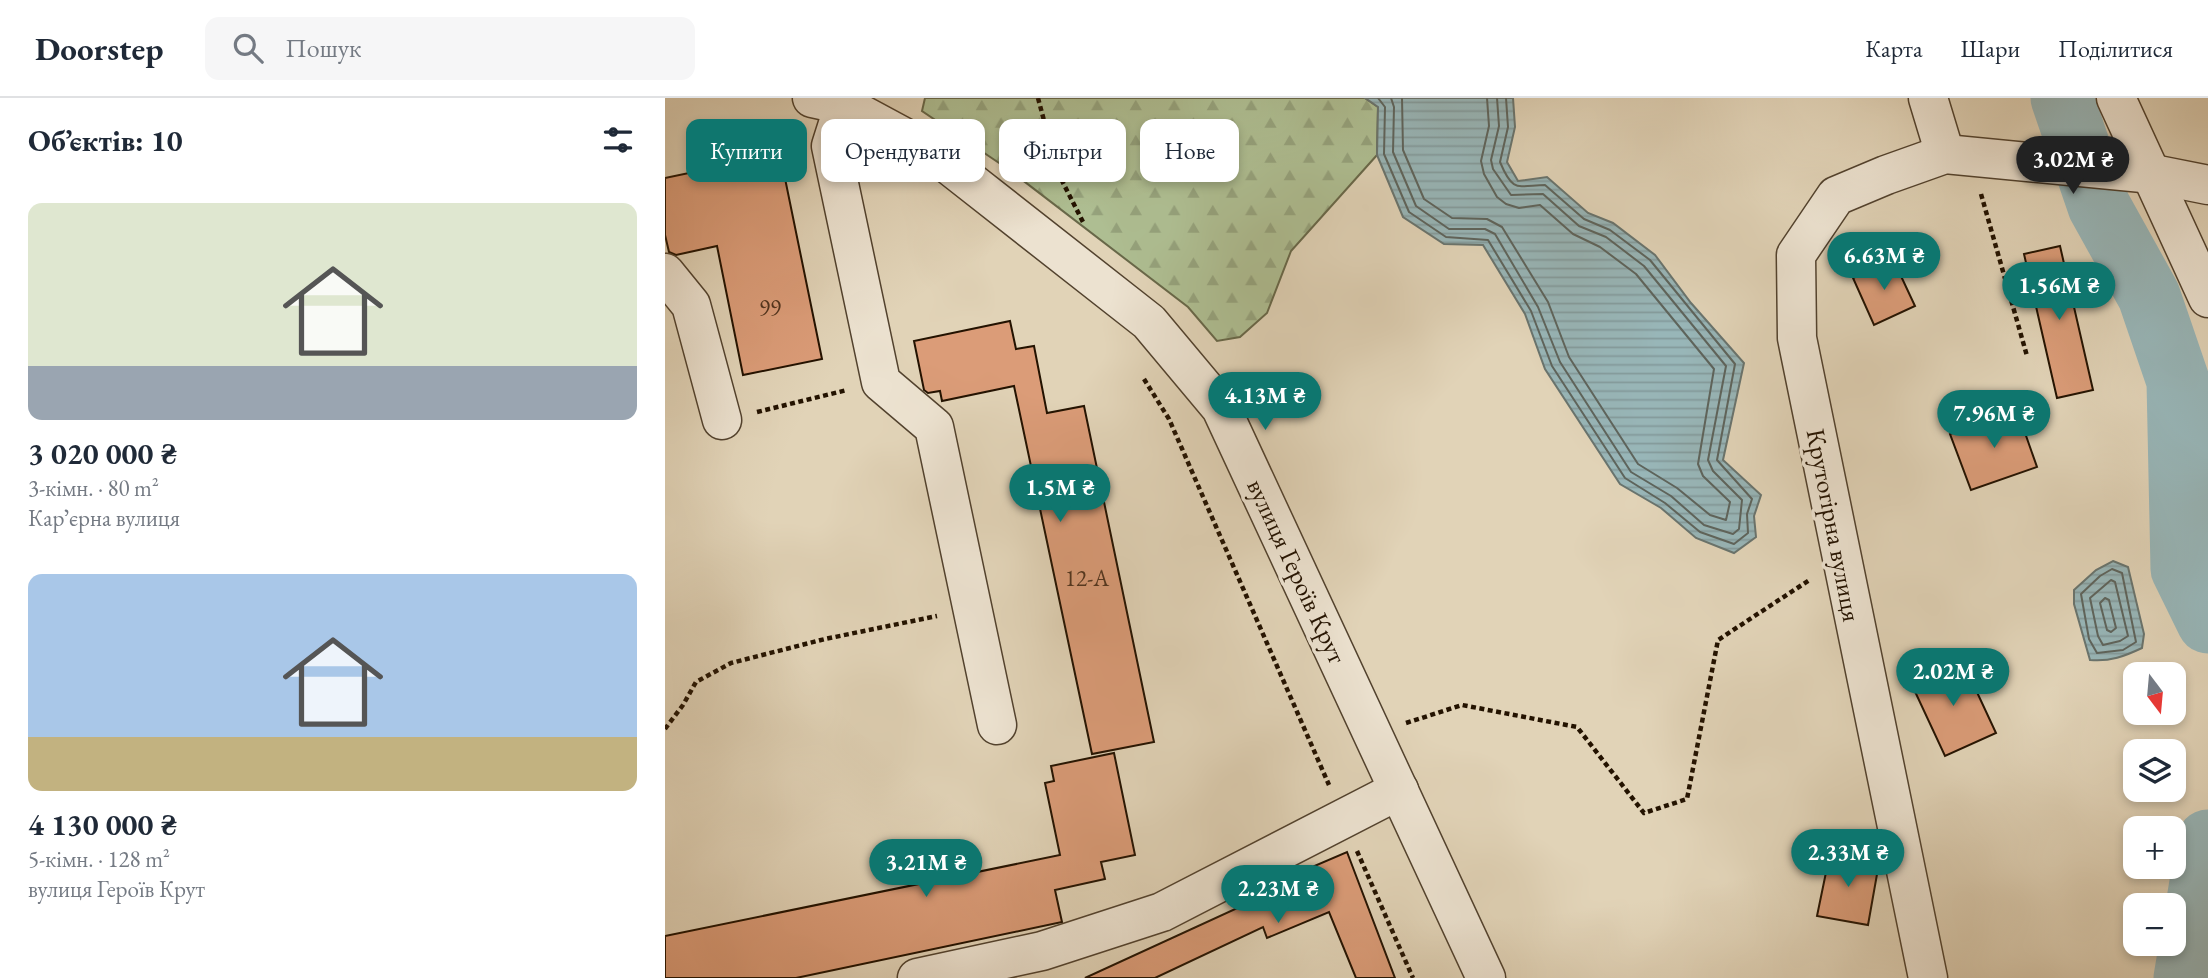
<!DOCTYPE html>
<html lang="uk">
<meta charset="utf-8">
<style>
body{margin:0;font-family:"EB Garamond",serif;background:#f6f6f7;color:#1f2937;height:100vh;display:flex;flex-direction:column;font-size:26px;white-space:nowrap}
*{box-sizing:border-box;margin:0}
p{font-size:23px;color:#747a83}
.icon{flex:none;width:38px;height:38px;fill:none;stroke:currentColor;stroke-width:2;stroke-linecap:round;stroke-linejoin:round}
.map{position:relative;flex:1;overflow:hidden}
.side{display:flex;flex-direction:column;background:#fff;width:665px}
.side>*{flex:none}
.hud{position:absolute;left:21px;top:21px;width:665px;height:63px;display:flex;gap:14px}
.needle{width:46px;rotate:164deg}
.tools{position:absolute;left:1458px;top:564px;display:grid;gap:14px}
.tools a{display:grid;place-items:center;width:63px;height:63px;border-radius:14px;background:#fff;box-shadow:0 4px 10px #0003;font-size:35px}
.price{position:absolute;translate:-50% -60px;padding:0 16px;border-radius:24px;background:#0f766e;color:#fff;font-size:23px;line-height:46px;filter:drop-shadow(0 2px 4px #0008)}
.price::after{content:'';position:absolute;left:50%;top:42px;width:21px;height:16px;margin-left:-10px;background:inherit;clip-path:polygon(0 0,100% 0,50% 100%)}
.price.current{background:#222;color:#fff}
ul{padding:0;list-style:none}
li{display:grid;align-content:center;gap:14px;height:371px;padding:0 28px}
li span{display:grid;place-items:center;height:217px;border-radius:14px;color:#555}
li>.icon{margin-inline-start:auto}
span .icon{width:126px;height:126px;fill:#fffc;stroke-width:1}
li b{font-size:30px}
h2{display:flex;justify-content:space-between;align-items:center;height:84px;padding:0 28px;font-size:30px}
.chip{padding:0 24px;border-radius:14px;background:#fff;box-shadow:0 4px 10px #0003;font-size:24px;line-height:63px}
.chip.current{background:#0f766e;color:#fff}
header{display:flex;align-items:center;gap:42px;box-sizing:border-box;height:98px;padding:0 35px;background:#fff;border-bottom:2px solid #e0e1e3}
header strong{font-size:33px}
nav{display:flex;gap:38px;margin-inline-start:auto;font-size:24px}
.search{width:490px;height:63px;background:#f6f6f7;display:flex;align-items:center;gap:18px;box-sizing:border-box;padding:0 24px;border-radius:14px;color:#747a83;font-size:26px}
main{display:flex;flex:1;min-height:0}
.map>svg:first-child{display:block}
.forest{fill:url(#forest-firs);stroke:#686849;stroke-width:2}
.water{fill:url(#water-rules);stroke:#69746e;stroke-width:2}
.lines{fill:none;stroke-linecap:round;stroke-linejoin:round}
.shore{stroke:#5e645c;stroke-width:2}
.river{stroke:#98b6b8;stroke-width:63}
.building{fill:#db9c78;stroke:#231200;stroke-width:2}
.minor-casing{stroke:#52422e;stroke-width:41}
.path{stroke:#231200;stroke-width:4.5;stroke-dasharray:5 3.5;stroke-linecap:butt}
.minor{stroke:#ece2d0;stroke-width:38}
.labels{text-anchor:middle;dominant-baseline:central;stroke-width:7;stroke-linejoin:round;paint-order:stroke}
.number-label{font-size:23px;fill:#51341e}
.street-label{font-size:26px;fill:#231200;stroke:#ece2d0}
</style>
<header>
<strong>Doorstep</strong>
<div class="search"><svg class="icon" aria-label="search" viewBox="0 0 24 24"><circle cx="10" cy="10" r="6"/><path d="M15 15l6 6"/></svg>Пошук</div>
<nav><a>Карта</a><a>Шари</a><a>Поділитися</a></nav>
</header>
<main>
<section class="side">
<h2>Об’єктів: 10<svg class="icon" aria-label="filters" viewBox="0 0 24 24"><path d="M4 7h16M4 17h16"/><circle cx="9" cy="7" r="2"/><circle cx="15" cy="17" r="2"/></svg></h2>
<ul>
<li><span style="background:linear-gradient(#dfe7d0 75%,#9aa5b1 0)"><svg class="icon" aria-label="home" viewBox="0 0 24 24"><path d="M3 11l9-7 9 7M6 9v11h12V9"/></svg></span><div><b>3 020 000 ₴</b><p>3-кімн. · 80 m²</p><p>Карʼєрна вулиця</p></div></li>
<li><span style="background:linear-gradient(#a9c7e8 75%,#c2b280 0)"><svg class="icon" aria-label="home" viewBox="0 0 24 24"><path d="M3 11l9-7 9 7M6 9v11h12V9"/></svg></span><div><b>4 130 000 ₴</b><p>5-кімн. · 128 m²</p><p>вулиця Героїв Крут</p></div></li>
</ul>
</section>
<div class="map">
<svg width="1543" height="880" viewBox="0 0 1543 880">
<defs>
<pattern id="forest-firs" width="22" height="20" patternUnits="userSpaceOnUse" patternTransform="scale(1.75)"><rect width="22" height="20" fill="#aebe92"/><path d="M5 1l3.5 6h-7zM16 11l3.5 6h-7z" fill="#95a27c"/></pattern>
<pattern id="water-rules" width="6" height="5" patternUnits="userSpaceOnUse" patternTransform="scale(1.75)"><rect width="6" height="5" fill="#98b6b8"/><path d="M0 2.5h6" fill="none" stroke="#839b9c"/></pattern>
</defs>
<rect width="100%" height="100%" fill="#e1d3b7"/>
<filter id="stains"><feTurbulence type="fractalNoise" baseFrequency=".00286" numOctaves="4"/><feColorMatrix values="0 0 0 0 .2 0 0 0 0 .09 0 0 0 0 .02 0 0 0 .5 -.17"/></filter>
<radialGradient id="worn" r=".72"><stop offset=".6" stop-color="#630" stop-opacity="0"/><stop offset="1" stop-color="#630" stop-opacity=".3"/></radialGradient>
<path class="forest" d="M260,0H700L713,9L712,57L626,153L602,215L575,239L552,243L523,209L343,71L257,13Z"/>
<g class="water">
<path d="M700,0H848L850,29L842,64L853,83L882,79L923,115L948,125L990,157L1026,205L1079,265L1058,362L1096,397L1089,418L1091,439L1069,455L1031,440L996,410L955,386L880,271L860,216L818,147L779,146L738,119L712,57L713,9Z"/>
<path d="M1448,463L1463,469L1479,536L1477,550C1460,558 1445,564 1425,562L1409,506V492L1431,472Z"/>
</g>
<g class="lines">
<g class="shore">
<path d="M713,0L720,9L719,56L744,114L781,139L823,142L866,213L887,268L960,380L1000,405L1035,434L1069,446L1083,435L1082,416L1087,401L1052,362L1070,266L985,162L945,132L919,121L880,87C852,88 848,95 835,64L843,29L841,0"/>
<path d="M726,0L729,9L728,54L751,108L784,131H820L830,136L873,209L895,264L966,374L1006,398L1039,427L1068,436L1074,431L1077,402L1048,373L1043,362L1061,268L979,168L941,139L914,128L878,96L846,97L828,71L826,62L834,28L832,0"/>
<path d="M737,0L738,52L759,101L787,120L822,121L837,129L883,204L904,259L973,366L1012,390L1045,417L1061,422L1065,404L1038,378L1033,366L1049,271L971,176L935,149L908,136L875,107L854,110L841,106L832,99L819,76L816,63L824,28L822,0"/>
<path d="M1447,471L1457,475L1471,544L1458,552L1432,555L1424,541L1416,496L1435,478Z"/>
<path d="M1446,482L1450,484L1463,538L1455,543L1438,547L1433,538L1425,500Z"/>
<path d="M1440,500L1444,502L1451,530L1446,534L1442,532L1435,505Z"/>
</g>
<g class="river">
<path d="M1397,0L1434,108L1484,198L1513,283L1517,471L1543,524"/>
<path d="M1520,880L1543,743"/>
</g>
</g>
<g class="building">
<path d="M115,56L157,261L78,277L52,148L11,157L4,154L0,137V80Z"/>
<path d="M1395,148L1428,292L1392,300L1359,156Z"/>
<path d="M1228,161L1250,208L1209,227L1188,180Z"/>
<path d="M345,223L351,251L369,248L382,315L419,308L489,644L427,656L349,288L277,303L275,293L263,295L259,292L249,243Z"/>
<path d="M1352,312L1372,369L1306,392L1285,336Z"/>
<path d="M1297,562L1331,635L1280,658L1246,585Z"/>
<path d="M449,655L470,757L436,764L440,781L390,792L397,824L131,880H0V838L395,757L380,685L389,683L386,668Z"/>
<path d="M682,754L730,880H691L664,814L602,840L598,829L490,880H420L629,784L626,778Z"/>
<path d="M1165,755L1214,765L1203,827L1152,818Z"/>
</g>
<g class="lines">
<g class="minor-casing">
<g id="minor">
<path d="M147,0L179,7L270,56L484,224L556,310L821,880"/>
<path d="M1263,0L1280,56"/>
<path d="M1451,0L1543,200"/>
<path d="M179,7L166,48L216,284L269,329L332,627"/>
<path d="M0,175L26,207L57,322"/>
<path d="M252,880L377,853L497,814L734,692"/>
<path d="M1263,880L1132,240L1131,157L1171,98L1221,77L1280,56L1488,76L1543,87"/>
</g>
</g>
<g class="path">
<path d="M373,0L393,75L418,124"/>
<path d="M1316,96L1362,258"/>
<path d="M479,281L504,321L664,687"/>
<path d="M92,314L182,292"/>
<path d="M741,625L797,607L912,629L979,715L1022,701L1053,542L1146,481"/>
<path d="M0,631L18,607L31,584L66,565L160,541L272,518"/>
<path d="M692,753L748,880"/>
</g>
<use href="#minor" class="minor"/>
</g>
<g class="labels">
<g class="number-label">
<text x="105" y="210">99</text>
<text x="422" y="480">12-А</text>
</g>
<g class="street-label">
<text transform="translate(1169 427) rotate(79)">Крутогірна вулиця</text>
<text transform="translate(632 473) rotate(65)">вулиця Героїв Крут</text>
</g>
</g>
<rect width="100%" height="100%" filter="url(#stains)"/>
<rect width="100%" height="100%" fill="url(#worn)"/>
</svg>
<div class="tools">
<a><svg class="needle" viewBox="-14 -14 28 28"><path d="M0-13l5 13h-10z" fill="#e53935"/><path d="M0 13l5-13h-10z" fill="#747a83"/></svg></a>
<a><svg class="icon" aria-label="layers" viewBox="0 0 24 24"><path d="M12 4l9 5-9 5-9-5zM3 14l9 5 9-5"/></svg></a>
<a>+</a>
<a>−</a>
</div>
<b class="price current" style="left:1408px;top:98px">3.02M ₴</b>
<b class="price" style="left:1219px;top:194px">6.63M ₴</b>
<b class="price" style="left:1394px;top:224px">1.56M ₴</b>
<b class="price" style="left:600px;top:334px">4.13M ₴</b>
<b class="price" style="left:1329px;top:352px">7.96M ₴</b>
<b class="price" style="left:395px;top:426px">1.5M ₴</b>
<b class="price" style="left:1288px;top:610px">2.02M ₴</b>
<b class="price" style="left:1183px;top:791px">2.33M ₴</b>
<b class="price" style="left:261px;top:801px">3.21M ₴</b>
<b class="price" style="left:613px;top:827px">2.23M ₴</b>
<div class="hud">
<a class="chip current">Купити</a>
<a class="chip">Орендувати</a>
<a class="chip">Фільтри</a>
<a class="chip">Нове</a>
</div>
</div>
</main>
